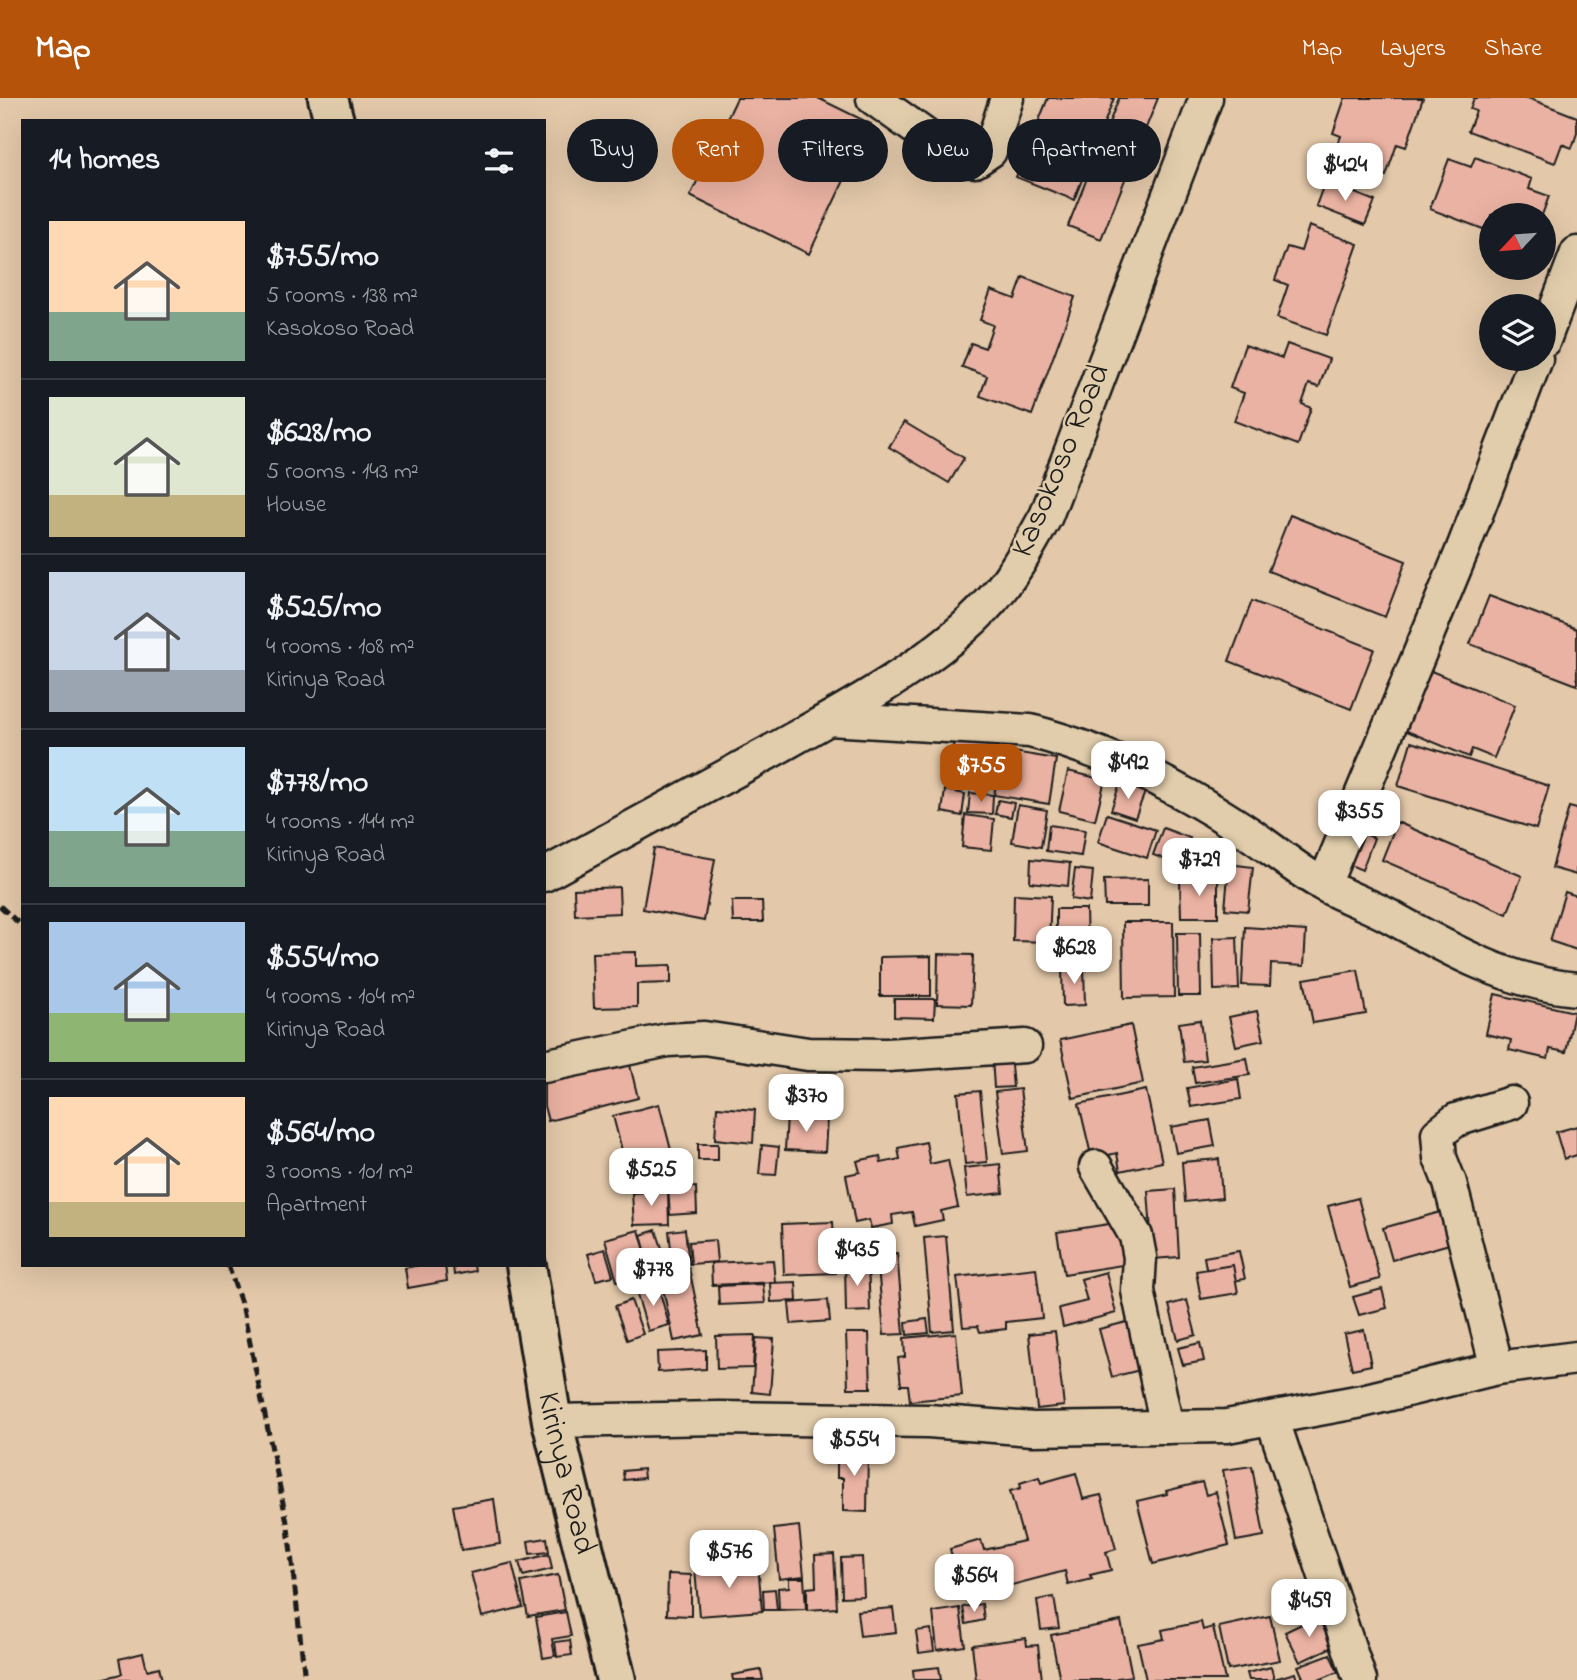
<!DOCTYPE html>
<meta charset="utf-8">
<style>
body{margin:0;font-family:"Indie Flower",sans-serif;background:#242831;color:#f1f3f6;height:100vh;display:flex;flex-direction:column;font-size:26px;white-space:nowrap}
*{box-sizing:border-box;margin:0}
p{font-size:23px;color:#9ea1a6}
.icon{flex:none;width:38px;height:38px;fill:none;stroke:currentColor;stroke-width:2;stroke-linecap:round;stroke-linejoin:round}
.map{position:relative;flex:1;overflow:hidden}
.side{position:absolute;left:21px;top:21px;width:525px;height:1148px;display:flex;flex-direction:column;background:#171b24;border-radius:0px;box-shadow:0 7px 28px #0002}
.side>*{flex:none}
.top-card{position:absolute;left:567px;top:21px;width:665px;height:63px;display:flex;gap:14px}
.needle{width:46px;rotate:244deg}
.buttons{position:absolute;left:1479px;top:105px;display:grid;gap:14px}
.buttons a{display:grid;place-items:center;width:77px;height:77px;border-radius:50%;background:#171b24;box-shadow:0 7px 28px #0002;font-size:35px}
.price{position:absolute;translate:-50% -60px;padding:0 16px;border-radius:14px;background:#fff;color:#222;font-size:23px;line-height:46px;filter:drop-shadow(0 2px 4px #0008)}
.price::after{content:'';position:absolute;left:50%;top:42px;width:21px;height:16px;margin-left:-10px;background:inherit;clip-path:polygon(0 0,100% 0,50% 100%)}
.price.current{background:#b45309;color:#fff}
ul{padding:0;list-style:none}
li{display:flex;align-items:center;gap:21px;height:175px;padding:0 28px}
li+li{border-top:2px solid #363941}
li span{display:grid;place-items:center;flex:none;width:196px;height:140px;border-radius:0px;color:#555}
li>.icon{margin-inline-start:auto}
span .icon{width:84px;height:84px;fill:#fffc;stroke-width:1}
li b{font-size:30px}
h2{display:flex;justify-content:space-between;align-items:center;height:84px;padding:0 28px;font-size:30px}
.pill{padding:0 24px;border-radius:32px;background:#171b24;box-shadow:0 7px 28px #0002;font-size:24px;line-height:63px}
.pill.current{background:#b45309;color:#fff}
header{display:flex;align-items:center;gap:42px;box-sizing:border-box;height:98px;padding:0 35px;background:#b45309;color:#fff}
header strong{font-size:33px}
nav{display:flex;gap:38px;margin-inline-start:auto;font-size:24px}
.map>svg:first-child{display:block}
.building{fill:#eab2a2;stroke:#1c1c1c;stroke-width:2}
.lines{fill:none;stroke-linecap:round;stroke-linejoin:round}
.minor-casing{stroke:#1c1c1c;stroke-width:37}
.secondary-casing{stroke:#1c1c1c;stroke-width:44}
.minor{stroke:#e1cdab;stroke-width:32}
.secondary{stroke:#e1cdab;stroke-width:38}
.rail{stroke:#1c1c1c;stroke-width:5;stroke-dasharray:10 5;stroke-linecap:butt}
.labels{text-anchor:middle;dominant-baseline:central;stroke-width:5;stroke-linejoin:round;paint-order:stroke}
.street-label{font-size:32px;fill:#1c1c1c;stroke:#e1cdab}
</style>
<header>
<strong>Map</strong>
<nav><a>Map</a><a>Layers</a><a>Share</a></nav>
</header>
<div class="map">
<svg width="1577" height="1582" viewBox="0 0 1577 1582">
<rect width="100%" height="100%" fill="#e3c8a9"/>
<filter id="ink" filterUnits="userSpaceOnUse"><feTurbulence type="fractalNoise" baseFrequency=".0143" numOctaves="2"/><feDisplacementMap in="SourceGraphic" scale="14" xChannelSelector="R" yChannelSelector="G"/><feConvolveMatrix kernelMatrix="1 2 1 2 8 2 1 2 1" color-interpolation-filters="sRGB"/></filter>
<g filter="url(#ink)">
<g class="building">
<path d="M737,0H818L871,26L809,156L690,98Z"/>
<path d="M1048,0H1114L1074,102L1016,79Z"/>
<path d="M1119,0H1158L1101,141L1068,128Z"/>
<path d="M1345,0H1423L1406,49L1397,46L1386,78L1333,59L1341,38L1333,35Z"/>
<path d="M1474,0H1528L1577,19V35L1572,50L1562,46L1555,65L1468,33L1476,13L1470,11Z"/>
<path d="M1475,59L1532,81L1529,91L1549,98L1542,117H1491V134L1430,111L1449,61L1471,69Z"/>
<path d="M1325,83L1375,103L1365,127L1316,108Z"/>
<path d="M1309,128L1358,146L1326,237L1277,220L1288,187L1275,182L1287,149L1301,153Z"/>
<path d="M1023,179L1075,199L1032,317L980,298L987,278L962,269L971,245L985,250L993,227L980,222L991,192L1015,201Z"/>
<path d="M1287,246L1329,261L1319,289L1309,286L1302,306L1311,310L1298,347L1234,323L1244,295L1230,290L1245,247L1282,260Z"/>
<path d="M904,324L964,360L949,385L889,349Z"/>
<path d="M1290,417L1406,463L1385,519L1268,473Z"/>
<path d="M1489,498L1577,531V587L1470,546Z"/>
<path d="M1252,503L1374,551L1351,611L1229,563Z"/>
<path d="M1426,571L1515,607L1494,660L1472,651L1469,659L1402,631Z"/>
<path d="M955,639L997,648L992,669L951,660Z"/>
<path d="M1411,644L1549,688L1536,731L1398,688Z"/>
<path d="M1002,652L1056,661L1049,706L994,697Z"/>
<path d="M1068,673L1105,682L1095,722L1059,713Z"/>
<path d="M1120,685L1145,694L1135,720L1111,712Z"/>
<path d="M945,692L965,696L962,718L942,714Z"/>
<path d="M970,695L993,697L992,716L968,715Z"/>
<path d="M998,702L1014,705L1011,719L995,716Z"/>
<path d="M1018,707L1047,712L1041,749L1012,744Z"/>
<path d="M1569,709L1577,711L1576,777L1552,770Z"/>
<path d="M1107,716L1156,732L1147,760L1098,744Z"/>
<path d="M965,717L994,721L991,752L962,749Z"/>
<path d="M1397,724L1522,778L1507,816L1382,762Z"/>
<path d="M1049,727L1085,732L1081,758L1046,753Z"/>
<path d="M1163,730L1190,740L1180,767L1153,757Z"/>
<path d="M1356,732L1374,740L1362,772L1343,764Z"/>
<path d="M654,750L715,761L704,823L643,811Z"/>
<path d="M1031,761L1070,765L1068,788L1030,784Z"/>
<path d="M1229,766L1253,769L1248,813L1225,811Z"/>
<path d="M1075,771L1093,773L1090,804L1071,801Z"/>
<path d="M1218,780V819H1181L1180,781Z"/>
<path d="M1148,781V808H1105L1104,782Z"/>
<path d="M619,789L620,815L575,817L574,791Z"/>
<path d="M1565,794L1577,798V852L1550,843Z"/>
<path d="M1014,796L1051,798L1049,844L1013,843Z"/>
<path d="M732,803H762L763,824H733Z"/>
<path d="M1056,811H1086L1087,846H1056Z"/>
<path d="M1123,824H1173L1174,899L1124,900Z"/>
<path d="M1245,829L1306,833L1304,868L1271,866L1270,888L1242,887Z"/>
<path d="M1177,835H1200L1201,898H1178Z"/>
<path d="M1237,839L1239,891L1214,892L1213,840Z"/>
<path d="M636,854V868L671,867V885L637,886V909L594,910L592,855Z"/>
<path d="M938,856L973,857L971,907L937,906Z"/>
<path d="M931,858V898H880V859Z"/>
<path d="M1084,869L1085,907L1063,908L1062,870Z"/>
<path d="M1358,872L1366,916L1313,925L1304,881Z"/>
<path d="M1495,896L1574,914L1566,954L1550,951L1548,961L1509,952L1511,942L1486,936Z"/>
<path d="M894,901H935L934,920L894,919Z"/>
<path d="M1257,913L1264,942L1236,948L1229,919Z"/>
<path d="M1200,922L1205,962L1184,964L1179,925Z"/>
<path d="M1131,927L1143,985L1073,1000L1060,942Z"/>
<path d="M1010,957L1013,989L994,990L992,959Z"/>
<path d="M1247,960L1250,977L1195,985L1192,969Z"/>
<path d="M629,963L638,1000L548,1023L544,1008V984Z"/>
<path d="M1238,981L1241,1001L1191,1009L1187,990Z"/>
<path d="M1020,991L1028,1053L1003,1056L995,994Z"/>
<path d="M1146,992L1162,1064L1120,1073L1117,1055L1092,1061L1079,1006Z"/>
<path d="M980,993L987,1064L965,1066L958,995Z"/>
<path d="M659,1006L677,1075L631,1087L613,1018Z"/>
<path d="M717,1009L755,1012L753,1045L715,1041Z"/>
<path d="M787,1018L827,1020L825,1054L785,1052Z"/>
<path d="M1210,1022L1215,1048L1176,1055L1171,1029Z"/>
<path d="M1577,1028V1057L1564,1061L1556,1034Z"/>
<path d="M926,1044L930,1066L948,1062L958,1109L941,1113L943,1122L915,1128L912,1114L892,1117L893,1126L871,1130L869,1122L855,1125L846,1077L860,1074L857,1063L880,1058L881,1065L900,1061L898,1050Z"/>
<rect x="698" y="1046" width="20" height="16"/>
<path d="M762,1047L779,1049L776,1077L759,1076Z"/>
<path d="M1219,1061L1222,1100L1185,1104L1182,1064Z"/>
<path d="M1000,1066L1003,1095L967,1099L964,1070Z"/>
<path d="M696,1089L697,1115L670,1117L668,1091Z"/>
<path d="M1175,1091L1179,1159L1153,1161L1148,1093Z"/>
<path d="M668,1093L669,1126L634,1127L632,1095Z"/>
<path d="M1358,1100L1380,1181L1350,1189L1328,1108Z"/>
<path d="M1444,1113L1453,1145L1392,1162L1383,1130Z"/>
<path d="M833,1124L836,1175L784,1177L782,1126Z"/>
<path d="M1122,1124L1129,1166L1064,1176L1057,1134Z"/>
<path d="M685,1131L689,1166L673,1168L669,1133Z"/>
<path d="M639,1132L651,1173L617,1183L605,1141Z"/>
<path d="M656,1132L668,1168L651,1173L641,1137Z"/>
<path d="M946,1138L954,1232L932,1234L924,1140Z"/>
<path d="M715,1142L717,1164L691,1166L689,1144Z"/>
<path d="M605,1151L613,1178L596,1182L588,1156Z"/>
<path d="M1239,1153L1245,1181L1209,1187L1204,1159Z"/>
<path d="M897,1155L904,1236L884,1237L877,1157Z"/>
<path d="M773,1162L775,1184L712,1187L711,1165Z"/>
<path d="M868,1165L870,1213L846,1214L845,1166Z"/>
<path d="M419,1167H445L447,1183L408,1190L405,1170Z"/>
<path d="M453,1167H474L475,1173L454,1177Z"/>
<path d="M1233,1167L1238,1195L1201,1201L1196,1173Z"/>
<path d="M689,1170L703,1237L674,1243L660,1176Z"/>
<path d="M1036,1170L1042,1220L1006,1224V1231L980,1234L978,1228L963,1229L957,1179Z"/>
<path d="M1106,1174L1116,1215L1063,1229L1059,1210L1087,1203L1081,1181Z"/>
<path d="M796,1184L797,1203L771,1204L770,1185Z"/>
<path d="M763,1186L765,1205L719,1207L718,1188Z"/>
<path d="M658,1187L669,1227L648,1233L636,1193Z"/>
<path d="M1382,1191L1387,1210L1359,1217L1353,1199Z"/>
<path d="M631,1202L643,1236L627,1242L615,1208Z"/>
<path d="M828,1202L830,1223L791,1226L789,1205Z"/>
<path d="M1187,1202L1196,1237L1178,1242L1169,1207Z"/>
<path d="M927,1221L929,1235L907,1237L906,1224Z"/>
<path d="M1127,1224L1140,1272L1112,1279L1099,1231Z"/>
<path d="M1364,1232L1371,1267L1352,1271L1344,1236Z"/>
<path d="M1055,1233L1064,1308L1037,1311L1029,1236Z"/>
<path d="M846,1235H869L871,1290H848Z"/>
<path d="M956,1235L962,1298L910,1303L908,1287H901L898,1260L905,1259L904,1240Z"/>
<path d="M755,1237L753,1270L717,1271L716,1238Z"/>
<path d="M756,1240L774,1241L770,1296L752,1294Z"/>
<path d="M1200,1245L1204,1263L1183,1267L1178,1250Z"/>
<path d="M706,1252V1271L658,1274L657,1254Z"/>
<path d="M837,1350L868,1351L867,1414L843,1413V1380H837Z"/>
<path d="M1252,1368L1264,1438L1236,1443L1223,1372Z"/>
<path d="M643,1371L644,1380L624,1382L623,1373Z"/>
<path d="M1076,1375L1083,1401L1101,1397L1116,1451L1106,1454L1111,1472L1090,1477L1092,1481L1068,1487L1065,1473L962,1500L950,1451L981,1442L984,1452L1024,1443L1010,1393L1021,1390L1020,1385L1039,1379L1041,1385Z"/>
<path d="M1202,1384L1206,1397L1216,1394L1229,1447L1153,1466L1137,1403L1167,1396L1166,1393Z"/>
<path d="M494,1401L500,1446L461,1452L453,1408Z"/>
<path d="M799,1428L804,1478L779,1481L774,1431Z"/>
<path d="M547,1440L549,1454L530,1456L528,1443Z"/>
<path d="M549,1456L552,1471L523,1478L519,1464Z"/>
<path d="M834,1456L837,1510L807,1512V1490L816,1489L815,1457Z"/>
<path d="M862,1459L864,1498L842,1499L841,1460Z"/>
<path d="M512,1465L523,1509L482,1519L471,1475Z"/>
<path d="M758,1466L762,1513L699,1518L695,1471Z"/>
<path d="M668,1476L691,1477V1518L667,1517Z"/>
<path d="M558,1477L565,1512L528,1518L521,1484Z"/>
<path d="M789,1480H804L806,1511L779,1512L778,1490L789,1489Z"/>
<path d="M775,1491L777,1512H764L763,1492Z"/>
<path d="M1054,1499L1059,1530L1041,1532L1037,1502Z"/>
<path d="M982,1506L984,1522L966,1526L963,1509Z"/>
<path d="M893,1510L896,1534L860,1538L857,1513Z"/>
<path d="M960,1510L965,1548L937,1552L933,1514Z"/>
<path d="M566,1514L571,1538L552,1541L555,1558L543,1560L536,1519Z"/>
<path d="M1270,1518L1280,1562L1228,1572L1219,1529Z"/>
<path d="M1318,1518L1332,1549L1300,1564L1285,1534Z"/>
<path d="M1121,1523L1132,1578L1117,1580L1118,1582H1060L1051,1537Z"/>
<path d="M1201,1524L1203,1532L1213,1529L1225,1582H1146L1138,1546L1164,1541L1162,1532Z"/>
<path d="M931,1531L934,1553L919,1555L916,1533Z"/>
<path d="M1026,1540L1027,1548L1038,1547L1042,1582H976L972,1547Z"/>
<path d="M570,1542L572,1557L557,1559L555,1544Z"/>
<path d="M143,1555L147,1572L159,1569L162,1582H97L122,1576L119,1561Z"/>
<path d="M1330,1556L1338,1574L1319,1582H1304L1298,1568Z"/>
<path d="M939,1569L941,1582H914L913,1572Z"/>
<path d="M1271,1569L1274,1581L1295,1575L1297,1582H1249L1247,1575Z"/>
<path d="M761,1572L763,1582H733L732,1577Z"/>
</g>
<g class="lines">
<g class="minor-casing">
<g id="minor">
<path d="M873,0L950,55L975,63L990,53L1007,0"/>
<path d="M1544,242L1577,155"/>
<path d="M829,621L1030,633C1104,652 1177,688 1241,730C1269,748 1295,771 1324,787C1345,799 1369,807 1391,819C1448,851 1511,886 1577,891"/>
<path d="M544,777C619,736 693,696 768,655C839,615 937,564 991,503C1014,477 1029,448 1046,418L1206,0"/>
<path d="M1324,787L1462,453L1536,261"/>
<path d="M544,968L668,942L704,940L808,956L887,957L1025,948"/>
<path d="M1096,1069L1136,1138L1140,1159L1138,1193L1167,1329"/>
<path d="M1497,1270L1450,1085L1440,1060L1438,1036L1456,1022L1511,1005"/>
<path d="M1272,1320L1360,1582"/>
<path d="M552,1323L720,1320L928,1323L1033,1331L1227,1328L1362,1303L1497,1270L1577,1260"/>
</g>
</g>
<g class="secondary-casing">
<g id="secondary">
<path d="M328,0L334,23"/>
<path id="s1" d="M526,1167L552,1323L616,1582"/>
</g>
</g>
<use href="#minor" class="minor"/>
<use href="#secondary" class="secondary"/>
<g class="rail">
<path d="M0,808L23,829"/>
<path d="M228,1167L243,1211L288,1429L305,1582"/>
</g>
</g>
</g>
<g class="labels">
<g class="street-label">
<text transform="translate(1062 363) rotate(-67)">Kasokoso Road</text>
<text stroke="none"><textPath href="#s1" startOffset="212">Kirinya Road</textPath></text>
</g>
</g>
</svg>
<div class="buttons">
<a><svg class="needle" viewBox="-14 -14 28 28"><path d="M0-13l5 13h-10z" fill="#e53935"/><path d="M0 13l5-13h-10z" fill="#9ea1a6"/></svg></a>
<a><svg class="icon" aria-label="layers" viewBox="0 0 24 24"><path d="M12 4l9 5-9 5-9-5zM3 14l9 5 9-5"/></svg></a>
</div>
<b class="price" style="left:1345px;top:105px">$424</b>
<b class="price" style="left:1128px;top:703px">$492</b>
<b class="price current" style="left:981px;top:706px">$755</b>
<b class="price" style="left:1359px;top:752px">$355</b>
<b class="price" style="left:1199px;top:800px">$729</b>
<b class="price" style="left:1074px;top:888px">$628</b>
<b class="price" style="left:806px;top:1036px">$370</b>
<b class="price" style="left:651px;top:1110px">$525</b>
<b class="price" style="left:857px;top:1190px">$435</b>
<b class="price" style="left:653px;top:1210px">$778</b>
<b class="price" style="left:854px;top:1380px">$554</b>
<b class="price" style="left:729px;top:1492px">$576</b>
<b class="price" style="left:974px;top:1516px">$564</b>
<b class="price" style="left:1309px;top:1541px">$459</b>
<div class="top-card">
<a class="pill">Buy</a>
<a class="pill current">Rent</a>
<a class="pill">Filters</a>
<a class="pill">New</a>
<a class="pill">Apartment</a>
</div>
<section class="side">
<h2>14 homes<svg class="icon" aria-label="filters" viewBox="0 0 24 24"><path d="M4 7h16M4 17h16"/><circle cx="9" cy="7" r="2"/><circle cx="15" cy="17" r="2"/></svg></h2>
<ul>
<li><span style="background:linear-gradient(#ffd9b3 65%,#7fa58c 0)"><svg class="icon" aria-label="home" viewBox="0 0 24 24"><path d="M3 11l9-7 9 7M6 9v11h12V9"/></svg></span><div><b>$755/mo</b><p>5 rooms · 138 m²</p><p>Kasokoso Road</p></div></li>
<li><span style="background:linear-gradient(#dfe7d0 70%,#c2b280 0)"><svg class="icon" aria-label="home" viewBox="0 0 24 24"><path d="M3 11l9-7 9 7M6 9v11h12V9"/></svg></span><div><b>$628/mo</b><p>5 rooms · 143 m²</p><p>House</p></div></li>
<li><span style="background:linear-gradient(#c9d6e8 70%,#9aa5b1 0)"><svg class="icon" aria-label="home" viewBox="0 0 24 24"><path d="M3 11l9-7 9 7M6 9v11h12V9"/></svg></span><div><b>$525/mo</b><p>4 rooms · 108 m²</p><p>Kirinya Road</p></div></li>
<li><span style="background:linear-gradient(#bfe0f5 60%,#7fa58c 0)"><svg class="icon" aria-label="home" viewBox="0 0 24 24"><path d="M3 11l9-7 9 7M6 9v11h12V9"/></svg></span><div><b>$778/mo</b><p>4 rooms · 144 m²</p><p>Kirinya Road</p></div></li>
<li><span style="background:linear-gradient(#a9c7e8 65%,#8fb573 0)"><svg class="icon" aria-label="home" viewBox="0 0 24 24"><path d="M3 11l9-7 9 7M6 9v11h12V9"/></svg></span><div><b>$554/mo</b><p>4 rooms · 104 m²</p><p>Kirinya Road</p></div></li>
<li><span style="background:linear-gradient(#ffd9b3 75%,#c2b280 0)"><svg class="icon" aria-label="home" viewBox="0 0 24 24"><path d="M3 11l9-7 9 7M6 9v11h12V9"/></svg></span><div><b>$564/mo</b><p>3 rooms · 101 m²</p><p>Apartment</p></div></li>
</ul>
</section>
</div>
